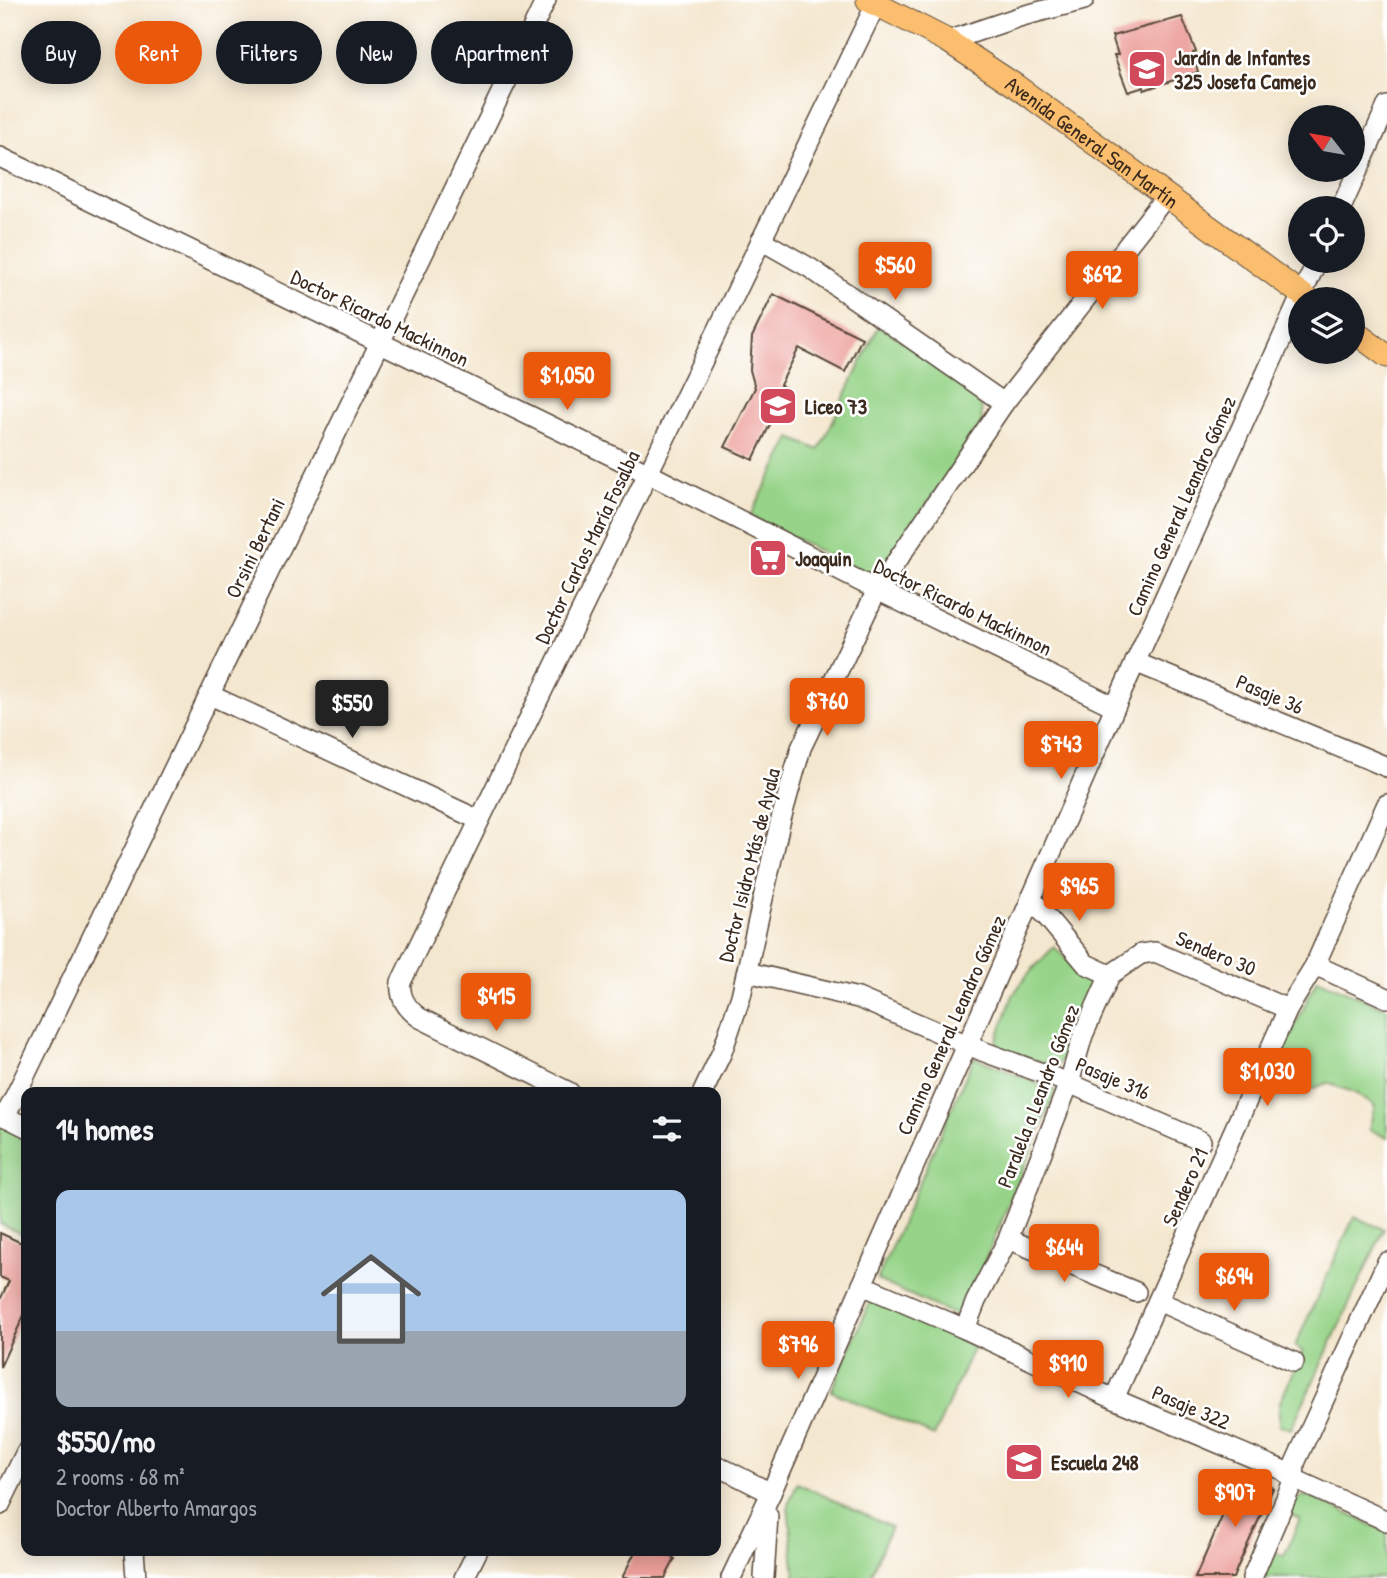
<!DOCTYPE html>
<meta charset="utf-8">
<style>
body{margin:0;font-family:"Patrick Hand",sans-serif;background:#20242c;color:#f1f3f6;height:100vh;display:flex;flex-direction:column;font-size:26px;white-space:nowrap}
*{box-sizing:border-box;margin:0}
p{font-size:23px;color:#9ea1a6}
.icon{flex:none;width:38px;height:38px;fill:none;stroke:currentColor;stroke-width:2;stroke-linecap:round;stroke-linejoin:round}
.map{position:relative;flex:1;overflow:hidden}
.details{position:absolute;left:21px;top:1087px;width:700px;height:469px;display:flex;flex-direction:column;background:#171b24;border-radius:14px;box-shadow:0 4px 18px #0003}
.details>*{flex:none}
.hud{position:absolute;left:21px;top:21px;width:700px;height:63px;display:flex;gap:14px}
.needle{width:46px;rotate:301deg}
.tools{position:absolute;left:1288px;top:105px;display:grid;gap:14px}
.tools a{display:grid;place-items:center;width:77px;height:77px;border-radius:50%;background:#171b24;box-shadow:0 4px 18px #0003;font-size:35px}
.price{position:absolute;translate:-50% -60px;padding:0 16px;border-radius:7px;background:#ea580c;color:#fff;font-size:23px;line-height:46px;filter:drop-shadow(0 2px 4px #0008)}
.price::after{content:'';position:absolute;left:50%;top:42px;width:21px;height:16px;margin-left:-10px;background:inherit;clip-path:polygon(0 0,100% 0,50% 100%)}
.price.current{background:#222;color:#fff}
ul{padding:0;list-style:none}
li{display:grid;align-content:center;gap:14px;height:371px;padding:0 35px}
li+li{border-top:2px solid #363941}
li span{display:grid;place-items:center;height:217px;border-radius:14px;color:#555}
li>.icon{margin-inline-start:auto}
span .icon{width:126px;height:126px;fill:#fffc;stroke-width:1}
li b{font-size:30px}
h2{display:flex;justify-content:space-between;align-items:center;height:84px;padding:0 35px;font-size:30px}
.tag{padding:0 24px;border-radius:32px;background:#171b24;box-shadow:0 4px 18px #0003;font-size:24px;line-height:63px}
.tag.current{background:#ea580c;color:#fff}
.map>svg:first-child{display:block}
.green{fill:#97d489;stroke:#697f54;stroke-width:2}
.building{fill:#ec9e99}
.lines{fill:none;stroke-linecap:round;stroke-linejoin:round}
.minor-casing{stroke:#574639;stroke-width:22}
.major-casing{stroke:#574639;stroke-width:25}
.minor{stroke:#fff;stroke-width:19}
.major{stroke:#fabe6e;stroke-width:23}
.labels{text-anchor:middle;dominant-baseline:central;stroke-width:5;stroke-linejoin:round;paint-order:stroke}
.poi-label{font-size:21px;font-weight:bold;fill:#3b2a1e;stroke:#fff;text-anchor:start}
.street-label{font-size:21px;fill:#3b2a1e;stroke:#fff}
</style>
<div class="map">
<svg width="1387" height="1578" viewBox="0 0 1387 1578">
<rect width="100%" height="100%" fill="#fff"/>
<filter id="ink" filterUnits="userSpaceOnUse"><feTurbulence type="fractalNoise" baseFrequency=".0143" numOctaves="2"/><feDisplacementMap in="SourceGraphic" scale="14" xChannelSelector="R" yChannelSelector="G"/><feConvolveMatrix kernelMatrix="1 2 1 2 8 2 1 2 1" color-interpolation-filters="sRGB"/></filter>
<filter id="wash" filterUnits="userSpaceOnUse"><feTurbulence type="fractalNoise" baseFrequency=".00686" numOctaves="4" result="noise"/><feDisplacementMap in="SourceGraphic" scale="28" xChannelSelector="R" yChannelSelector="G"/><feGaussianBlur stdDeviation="1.57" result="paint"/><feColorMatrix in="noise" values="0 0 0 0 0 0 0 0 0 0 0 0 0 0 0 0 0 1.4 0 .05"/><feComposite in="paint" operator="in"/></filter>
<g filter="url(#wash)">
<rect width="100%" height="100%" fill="#f4e7cf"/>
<g class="green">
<path d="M879,325L970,389C981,400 984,408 981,424L878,576L873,578L750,516L791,438L819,450Z"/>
<path d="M1054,947L1097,989L1057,1068L995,1046L1013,995L1028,974Z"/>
<path d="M1317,979L1387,1009V1138L1369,1129L1375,1106L1353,1092L1327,1083L1308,1090L1269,1082Z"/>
<path d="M974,1057L1056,1091L961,1318L877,1280Z"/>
<path d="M0,1123L26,1136V1236L0,1224Z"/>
<path d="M1354,1217L1384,1229L1291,1429L1279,1425V1404L1303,1352L1295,1346Z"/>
<path d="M871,1300L974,1346L934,1436L831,1391Z"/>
<path d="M797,1483L891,1527L869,1578H795L788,1505Z"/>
<path d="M1303,1496H1309L1387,1532V1578H1260L1272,1551L1284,1556L1300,1519L1289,1514L1295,1501Z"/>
</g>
<g id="blocks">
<g class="building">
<path d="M1182,17L1196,52L1193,53L1198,72L1144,90V87L1128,92L1114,55H1118L1112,36Z"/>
<path d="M773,294L862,338L845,372L799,348L780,385L787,389L753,460L725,447L755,388L750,370L752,337Z"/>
<path d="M0,1233L26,1245V1311L0,1367V1300L9,1281L0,1277Z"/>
<path d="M1241,1474L1273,1488L1238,1566L1233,1578H1195Z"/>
<path d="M636,1550H659L675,1559L665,1578H622Z"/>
</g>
</g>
</g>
<g filter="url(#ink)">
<use href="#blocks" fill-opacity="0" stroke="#574639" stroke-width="2"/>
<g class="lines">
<g class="minor-casing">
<g id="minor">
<path d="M948,41L1022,16L1084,0"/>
<path d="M0,157L649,474L877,590L1115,707"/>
<path d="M1341,208L1387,106"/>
<path d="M761,240L810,268L1004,403"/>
<path d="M1135,662L1387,767"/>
<path d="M210,695L479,820"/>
<path d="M1031,898L1086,964L1110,975"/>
<path d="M1315,965L1387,998"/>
<path d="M747,972L858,998L982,1051L1069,1083L1201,1141"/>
<path d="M569,1092L420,1018C407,1009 399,998 401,982L876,4"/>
<path d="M703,1092L722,1052L741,996L780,823L801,748L877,590L1004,403L1167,195"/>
<path d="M0,1114L26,1127"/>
<path d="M5,1117L546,0"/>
<path d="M1008,1239L1136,1292"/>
<path d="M862,1285L965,1329L1114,1399L1282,1470L1294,1479L1387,1521"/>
<path d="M1158,1301L1294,1362"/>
<path d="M965,1329L976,1301L1008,1239L1069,1083L1083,1035L1110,975L1141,954L1155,952L1288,1009"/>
<path d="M1114,1399L1288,1009L1315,965L1387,804"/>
<path d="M716,1465L771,1493"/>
<path d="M0,1505L26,1452"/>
<path d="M134,1550L136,1578"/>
<path d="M464,1578L478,1550"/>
<path d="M731,1578L771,1493L1115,707L1317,261"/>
<path d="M764,1578L768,1516"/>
<path d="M1252,1578L1294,1479L1295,1463L1387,1262"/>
</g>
</g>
<g class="major-casing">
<g id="major">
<path id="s1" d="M868,0L948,41L1016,86L1308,299"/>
<path d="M1353,331L1387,356"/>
</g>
</g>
<use href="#minor" class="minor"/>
<use href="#major" class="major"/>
</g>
</g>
<defs>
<g id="school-square" transform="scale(2.0125)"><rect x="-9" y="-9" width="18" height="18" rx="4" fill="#d1495b" stroke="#fff"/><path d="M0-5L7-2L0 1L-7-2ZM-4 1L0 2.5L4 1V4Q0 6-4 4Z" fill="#fff"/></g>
<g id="supermarket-square" transform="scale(2.0125)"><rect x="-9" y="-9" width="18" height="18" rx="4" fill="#d1495b" stroke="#fff"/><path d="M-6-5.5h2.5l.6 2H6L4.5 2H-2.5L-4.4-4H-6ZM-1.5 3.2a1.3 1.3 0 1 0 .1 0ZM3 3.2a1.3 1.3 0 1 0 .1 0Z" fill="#fff"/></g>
</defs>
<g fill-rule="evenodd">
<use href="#school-square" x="1147" y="69"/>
<use href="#school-square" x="778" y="406"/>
<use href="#supermarket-square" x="768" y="558"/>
<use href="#school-square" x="1024" y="1462"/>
</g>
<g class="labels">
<g class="poi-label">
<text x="1174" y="57">Jardín de Infantes<tspan x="1174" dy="24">325 Josefa Camejo</tspan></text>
<text x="805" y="406">Liceo 73</text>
<text x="795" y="558">Joaquin</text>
<text x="1051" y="1462">Escuela 248</text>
</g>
<g class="street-label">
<text stroke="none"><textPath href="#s1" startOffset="266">Avenida General San Martín</textPath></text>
<text transform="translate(380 318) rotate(26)">Doctor Ricardo Mackinnon</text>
<text transform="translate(1181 506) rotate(-66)">Camino General Leandro Gómez</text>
<text transform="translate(587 547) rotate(-64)">Doctor Carlos María Fosalba</text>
<text transform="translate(255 548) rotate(-64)">Orsini Bertani</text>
<text transform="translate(963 607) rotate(26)">Doctor Ricardo Mackinnon</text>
<text transform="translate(1270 694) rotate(23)">Pasaje 36</text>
<text transform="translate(749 865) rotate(-76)">Doctor Isidro Más de Ayala</text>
<text transform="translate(1216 953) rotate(23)">Sendero 30</text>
<text transform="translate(951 1025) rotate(-66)">Camino General Leandro Gómez</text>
<text transform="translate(1113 1078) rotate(23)">Pasaje 316</text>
<text transform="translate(1038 1096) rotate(-69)">Paralela a Leandro Gómez</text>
<text transform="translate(1185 1187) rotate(-66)">Sendero 21</text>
<text transform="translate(1191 1407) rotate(23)">Pasaje 322</text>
</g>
</g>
</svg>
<div class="tools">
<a><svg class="needle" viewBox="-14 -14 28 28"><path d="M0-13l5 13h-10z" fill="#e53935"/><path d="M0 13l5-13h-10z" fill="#9ea1a6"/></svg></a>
<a><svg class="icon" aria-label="locate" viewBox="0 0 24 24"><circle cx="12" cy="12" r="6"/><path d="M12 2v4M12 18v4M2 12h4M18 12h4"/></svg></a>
<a><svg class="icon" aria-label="layers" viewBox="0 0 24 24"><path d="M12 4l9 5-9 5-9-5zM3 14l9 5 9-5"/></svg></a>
</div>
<b class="price" style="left:895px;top:302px">$560</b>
<b class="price" style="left:1102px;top:311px">$692</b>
<b class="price" style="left:567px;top:412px">$1,050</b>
<b class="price" style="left:827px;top:738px">$760</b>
<b class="price current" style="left:352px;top:740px">$550</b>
<b class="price" style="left:1061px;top:781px">$743</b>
<b class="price" style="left:1079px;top:923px">$965</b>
<b class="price" style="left:496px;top:1033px">$415</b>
<b class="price" style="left:1267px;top:1108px">$1,030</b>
<b class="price" style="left:1064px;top:1284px">$644</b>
<b class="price" style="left:1234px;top:1313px">$694</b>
<b class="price" style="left:798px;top:1381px">$796</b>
<b class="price" style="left:1068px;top:1400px">$910</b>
<b class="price" style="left:1235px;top:1529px">$907</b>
<div class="hud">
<a class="tag">Buy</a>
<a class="tag current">Rent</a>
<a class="tag">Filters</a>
<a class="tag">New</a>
<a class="tag">Apartment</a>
</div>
<section class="details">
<h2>14 homes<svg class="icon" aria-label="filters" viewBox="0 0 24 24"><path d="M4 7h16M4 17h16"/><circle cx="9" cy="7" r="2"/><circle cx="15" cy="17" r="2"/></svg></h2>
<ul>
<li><span style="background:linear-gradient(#a9c7e8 65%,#9aa5b1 0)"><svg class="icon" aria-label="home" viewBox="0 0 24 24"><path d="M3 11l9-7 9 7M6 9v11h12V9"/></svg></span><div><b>$550/mo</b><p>2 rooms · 68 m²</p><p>Doctor Alberto Amargos</p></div></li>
</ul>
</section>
</div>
